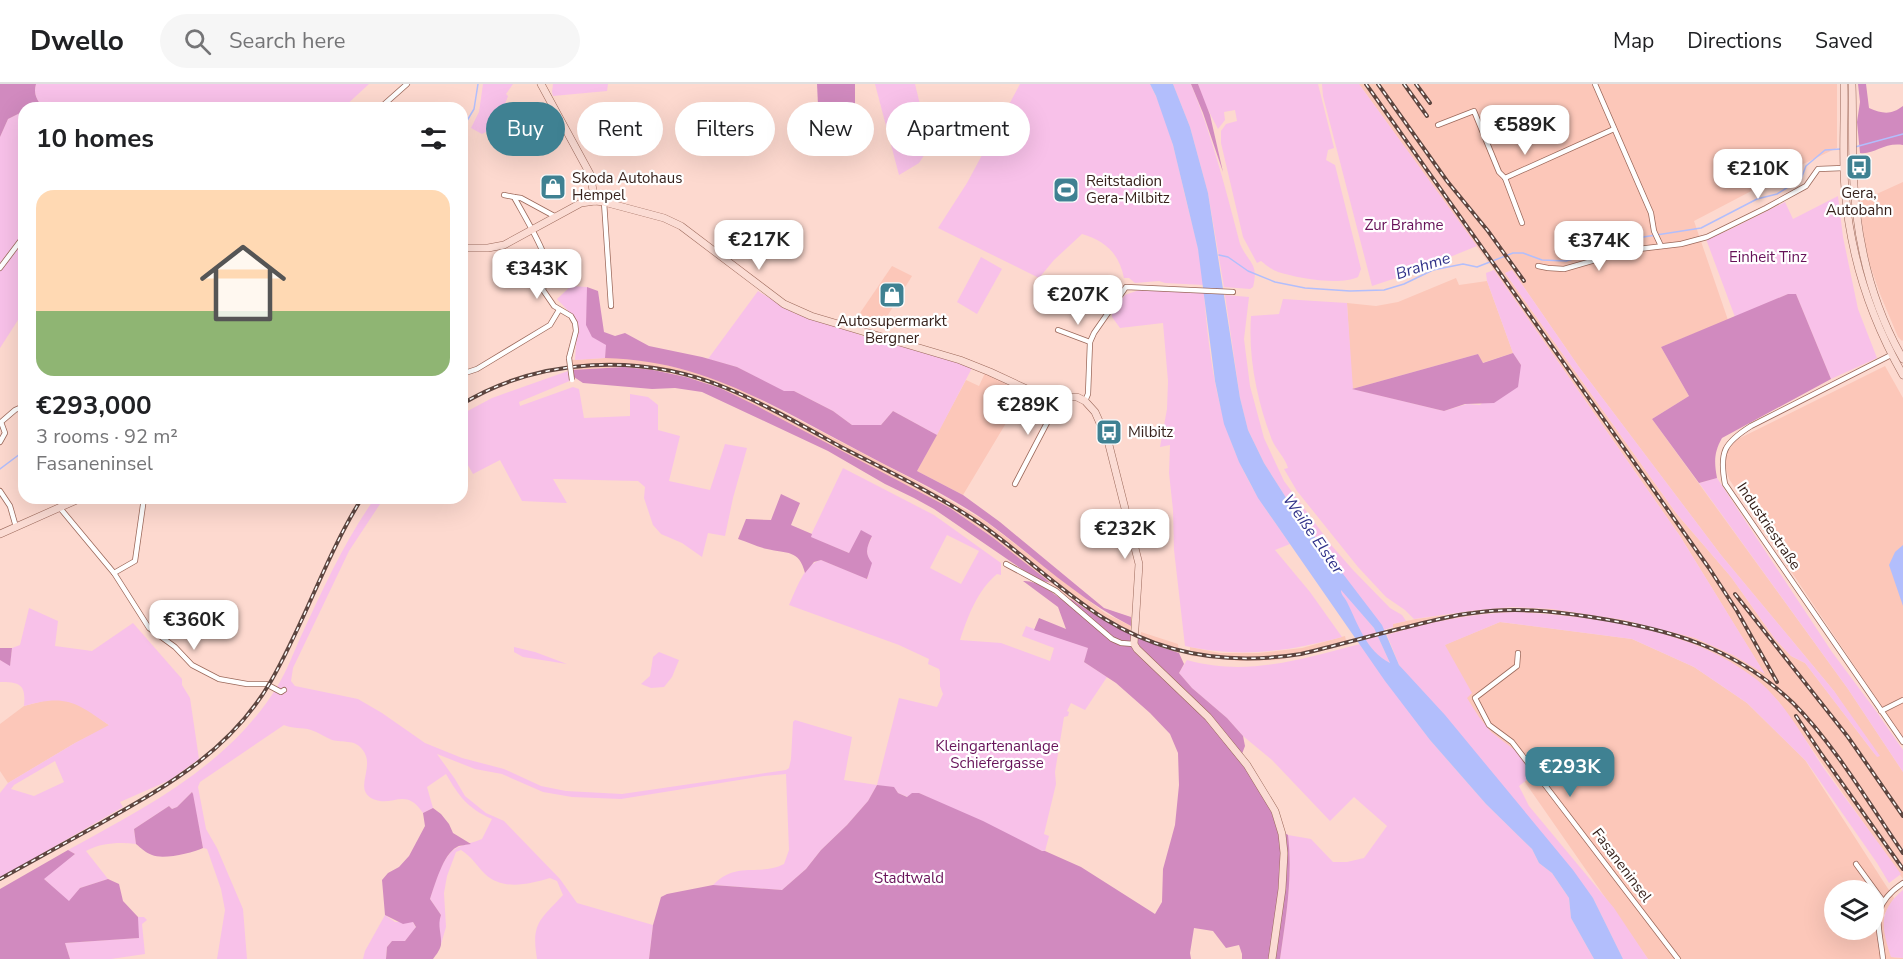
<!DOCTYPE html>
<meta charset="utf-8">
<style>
body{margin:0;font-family:"Nunito Sans",sans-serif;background:#f6f6f6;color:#202124;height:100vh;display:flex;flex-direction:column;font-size:22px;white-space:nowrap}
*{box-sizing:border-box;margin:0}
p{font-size:20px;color:#757577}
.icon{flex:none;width:33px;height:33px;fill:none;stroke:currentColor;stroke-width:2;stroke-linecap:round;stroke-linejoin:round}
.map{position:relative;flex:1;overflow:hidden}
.details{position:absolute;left:18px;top:18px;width:450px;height:402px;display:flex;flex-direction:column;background:#fff;border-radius:18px;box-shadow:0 6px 24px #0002}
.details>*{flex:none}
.guide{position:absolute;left:486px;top:18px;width:570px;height:54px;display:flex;gap:12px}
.buttons{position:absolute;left:1824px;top:796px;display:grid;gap:12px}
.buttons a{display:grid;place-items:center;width:60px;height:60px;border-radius:50%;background:#fff;box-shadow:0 6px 24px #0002;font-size:30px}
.price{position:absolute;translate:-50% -51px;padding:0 14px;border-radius:12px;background:#fff;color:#222;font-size:20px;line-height:39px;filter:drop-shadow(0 2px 3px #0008)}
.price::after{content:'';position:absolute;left:50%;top:36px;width:18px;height:14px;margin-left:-9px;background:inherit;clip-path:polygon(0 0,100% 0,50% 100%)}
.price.current{background:#3f8192;color:#fff}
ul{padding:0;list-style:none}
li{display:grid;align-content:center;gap:12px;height:318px;padding:0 18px}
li+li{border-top:2px solid #e0e0e0}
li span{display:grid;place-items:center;height:186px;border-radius:18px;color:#555}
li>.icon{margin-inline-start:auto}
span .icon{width:108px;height:108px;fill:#fffc;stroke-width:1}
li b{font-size:26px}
h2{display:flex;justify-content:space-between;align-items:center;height:72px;padding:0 18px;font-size:26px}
.tag{padding:0 21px;border-radius:27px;background:#fff;box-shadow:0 6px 24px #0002;font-size:21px;line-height:54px}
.tag.current{background:#3f8192;color:#fff}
header{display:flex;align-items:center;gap:36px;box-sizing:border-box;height:84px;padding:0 30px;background:#fff;border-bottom:2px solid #e0e0e0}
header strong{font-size:28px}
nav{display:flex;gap:33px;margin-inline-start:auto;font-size:21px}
.search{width:420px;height:54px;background:#f6f6f6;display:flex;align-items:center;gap:15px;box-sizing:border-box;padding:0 21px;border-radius:33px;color:#757577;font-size:22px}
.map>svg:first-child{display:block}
.built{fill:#fcc7b9;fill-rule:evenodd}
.green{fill:#f8c1e9;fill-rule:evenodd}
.forest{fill:#d18abf}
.water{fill:#b2befc;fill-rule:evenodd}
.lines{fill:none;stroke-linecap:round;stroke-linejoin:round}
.stream{stroke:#b2befc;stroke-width:1.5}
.street-casing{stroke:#9b685a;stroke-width:6}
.secondary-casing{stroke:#9b685a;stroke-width:8}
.street{stroke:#fff;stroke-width:4.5}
.secondary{stroke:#fbdcd4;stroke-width:7}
.rail-casing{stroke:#5d453f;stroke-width:4}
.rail{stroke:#fff;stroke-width:1.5;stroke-dasharray:4.5;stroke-linecap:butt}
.street-bridge-casing{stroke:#9b685a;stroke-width:6;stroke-linecap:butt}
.street-bridge{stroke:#fff;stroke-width:4.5}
.labels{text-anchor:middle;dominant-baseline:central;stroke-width:4.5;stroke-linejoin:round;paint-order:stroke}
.poi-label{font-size:15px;fill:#37221c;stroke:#fff;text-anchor:start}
.park-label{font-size:15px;fill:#671259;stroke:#fff}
.street-label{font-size:15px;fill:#37221c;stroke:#fff}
.water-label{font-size:16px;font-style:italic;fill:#303289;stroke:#fff}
</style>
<header>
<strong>Dwello</strong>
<div class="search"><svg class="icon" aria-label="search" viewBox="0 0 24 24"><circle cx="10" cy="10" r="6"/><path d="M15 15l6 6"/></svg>Search here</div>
<nav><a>Map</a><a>Directions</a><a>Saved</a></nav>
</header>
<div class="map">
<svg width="1903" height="875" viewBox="0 0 1903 875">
<rect width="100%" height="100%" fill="#fdd9cf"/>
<g class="built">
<path d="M1359,0H1837V64L1801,81L1694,137L1728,236L1661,263L1689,312L1652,335L1848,605L1903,688V795L1779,618L1756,596L1703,564L1658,549L1611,539L1546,529L1517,528L1486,529L1457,534L1394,549L1392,540L1416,535L1497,524L1552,525L1624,536L1695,554L1733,571L1764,589L1680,452L1494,186ZM1512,186L1579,283L1721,471L1834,607L1877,673L1805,579L1791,572L1775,555L1731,493L1676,429L1505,189Z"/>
<path d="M1903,98V256L1902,257L1898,253L1880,210L1870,181L1865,160L1859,118Z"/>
<path d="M892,182L912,192L883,239L858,232Z"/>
<path d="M1456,194L1459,201L1487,197L1513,269L1482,279L1478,270L1352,305L1347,219L1376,222L1398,218Z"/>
<path d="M605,274H624L658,279L698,289L732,301L914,396L985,437L1105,529L1131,542L1129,552L1101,536L1071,515L992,453L950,424L720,304L686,293L653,286L624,283L572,286L571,276Z"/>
<path d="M1885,282L1903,314V654L1729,395L1725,381L1727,368L1736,356Z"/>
<path d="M985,289L1024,309L963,411L917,387L966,296L979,302Z"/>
<path d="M1500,538L1632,555L1694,583L1747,619L1805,676L1894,814L1884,831L1891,873L1903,874V875H1648L1511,678L1463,620L1437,564ZM1834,807H1874V846H1834Z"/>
<path d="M1141,548L1178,560L1179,569L1140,556Z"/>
<path d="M1345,552L1347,561L1278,576L1240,577L1190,572V563L1220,569H1258L1302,564Z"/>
<path d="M60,615L81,621L110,642L75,659L8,699L0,687V640L24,622L43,617Z"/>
</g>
<g class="green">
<path d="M36,0H369L343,24H43C37,16 33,10 36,0Z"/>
<path d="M483,0H513L506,10L508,12L497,42L482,50L471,44L479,28Z"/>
<path d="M553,0H608L607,7L553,12L552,8Z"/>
<path d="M875,0H915L930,62L919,79L899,91Z"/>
<path d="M1020,0H1150C1170,38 1178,82 1188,124C1194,149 1202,175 1204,201L1165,199L1159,197L1135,199L1129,194H1124C1119,169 1105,157 1082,150L1054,176L1039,194L938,144L967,99Z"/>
<path d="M1173,0H1191C1212,52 1226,106 1240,160C1249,180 1259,179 1253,203L1250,205L1224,203L1208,109L1190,43Z"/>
<path d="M1198,0H1318L1334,64L1328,66L1326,76L1335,81L1361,185L1358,193C1340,202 1297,194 1278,188C1272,186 1266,181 1261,177L1257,179L1243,153L1221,59V47L1226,40L1237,37L1235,26L1224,28L1225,36L1218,45L1205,20Z"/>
<path d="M1322,0H1359L1477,162L1418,186V189L1414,188L1372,202L1323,12Z"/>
<path d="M24,27V239L18,236L0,264V53L8,35Z"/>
<path d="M1838,112L1843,153L1858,225L1877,274L1831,295L1796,210H1788L1735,233L1706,155L1727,147L1785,118L1793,135Z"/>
<path d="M981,173L1002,185L977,230L957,218Z"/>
<path d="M1494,186L1680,452L1765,590L1733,571L1695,554L1624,536L1552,525L1513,523L1478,526L1414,535L1405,526L1386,513L1358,483L1297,407L1284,385L1288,384C1285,373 1276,366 1272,356C1257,317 1248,273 1251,232L1279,230L1283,215L1347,219L1353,305L1444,327L1467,320L1480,321L1521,281L1513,269L1487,197L1486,189Z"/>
<path d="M1512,186L1579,283L1721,471L1834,607L1880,672L1877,673L1805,579L1791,572L1775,555L1731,493L1676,429L1505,189Z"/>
<path d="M571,202L587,203C591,233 576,243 607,261L605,274L575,276L577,246L576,235L557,215Z"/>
<path d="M1142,205L1204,209C1208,265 1216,325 1239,377C1252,407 1271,433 1290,460L1275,466L1310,508L1342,553C1286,568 1241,574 1185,562L1174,466L1173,426L1169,389L1170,361L1160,363L1167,325L1168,297L1163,239L1120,244L1112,233V228L1125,211Z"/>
<path d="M758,207L794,229L848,246L870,255H879L949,275L972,284L937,351L893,327L881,341H852L833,327L794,307L784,308L737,283L708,275Z"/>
<path d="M1225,211L1249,213L1244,255L1250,302L1264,354L1284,397L1332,462L1353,486L1390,524L1402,531L1406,537L1393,540V543L1384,546L1292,423L1264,379L1248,346L1240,314Z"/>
<path d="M568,287L572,296L519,318L520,322L573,303L579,305L584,334L630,332V310L648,313L658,321V346L680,352L669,397L710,406L725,360L747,364L733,414L725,452L708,449L702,473L682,459L661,450L653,441L644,414L645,403L638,397L553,395L567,419L522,417L500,376L473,390L462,371V330L492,314Z"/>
<path d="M843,384L934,431L1001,479V491L997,490C977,507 968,532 960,556L1001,559L1050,577L1054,564L1022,552L1026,542L1089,564L1084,578L1107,593L1085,626L1071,619L1067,627L1069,628L1068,632L1064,633L1055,688L1056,700L1044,750L1049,752L1045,767H1042L919,709L908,713L898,709L896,706L877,701L868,717L847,741L821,766L806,785L782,806L713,801C737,776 759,793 784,780L789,766L786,690L764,692L621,715L572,713L543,708L502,690L475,685L437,670L455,695L465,712L486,729L504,737L560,795L577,819L653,841L649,875H537C531,839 540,836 563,811L557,797L550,794C529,800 503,807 485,790C477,782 471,772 461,766L456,768L447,792L444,809L446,843L441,860L438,838L441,831L430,815C435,799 441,775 455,765C462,760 474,759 482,755L492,735C467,724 459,712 446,690L427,703L433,724L423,729C405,702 393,724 373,715C352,705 377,682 362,665C354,655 343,659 332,656C325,653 318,648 311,646C302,643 292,645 284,641L200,698L198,703L206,745L217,764L243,825L247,875H217L225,826L221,805L207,765L203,764L192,708L177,723L172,725L169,722L134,745L136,760C119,758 101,759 86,767L108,795L80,804L69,818L43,794L75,770L68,766C146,723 228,682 277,603C287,587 294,567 302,550C324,503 345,456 375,414H384L349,467L293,584L291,597L295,602L358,615L382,629L425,659L462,674L504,685L541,702L566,707L622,710L786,686L789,684L791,675L793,638L795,636L852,653L844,696L877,701L899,614L937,623L943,610L940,602V588L939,585L928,580L929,575L899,561L789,521C796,506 804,480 821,476L868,495L867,463L872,453L849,469L810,453ZM947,451L979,467L961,500L930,484Z"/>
<path d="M1717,394L1832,568L1876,627L1903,666V688L1848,605L1699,399Z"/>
<path d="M1341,505L1374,544L1390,579C1371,570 1360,549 1352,531C1349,523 1347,516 1341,510Z"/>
<path d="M29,524L58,537L55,562L92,567L133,539L182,595V601L190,614L199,675L170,696L120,718L123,723L0,794V709L8,699L75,659L109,641C75,618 66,610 24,622C26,601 21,598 0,598V576L10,581L12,564L20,561ZM55,677L64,698L34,712L11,705L14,701Z"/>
<path d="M1517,528C1596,532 1693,545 1756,595C1786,619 1804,655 1825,686C1850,721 1876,755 1901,790L1889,799L1877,779L1806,677L1747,619L1694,583L1632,555L1500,538L1445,561L1472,609L1467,614L1479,633L1491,648L1516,667L1533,691L1519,702L1529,722L1614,824L1648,875H1623L1593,814L1399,581L1387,551C1429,538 1473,529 1517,528Z"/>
<path d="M1360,560L1430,656L1486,720L1532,765L1539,779L1552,789L1569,814L1571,834L1594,875H1280C1286,833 1293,792 1288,751L1311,755L1333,778H1347L1364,774L1387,742L1354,713L1330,737L1272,676L1243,652L1227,634L1192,604L1179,589L1187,576C1248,593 1301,575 1360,560Z"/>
<path d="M514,563L535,568L567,580L523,573L514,568Z"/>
<path d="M659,568L679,576L672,593L664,603L651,604L641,600L650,592L653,573Z"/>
<path d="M1903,806V874L1891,873C1882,844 1877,828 1903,806Z"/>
<path d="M385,831L395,838H413L416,844L405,857H392L387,863L386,875H363L365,867Z"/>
<path d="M138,833H144L147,836L142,840L145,870L111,875H70L65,859L138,854Z"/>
</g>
<g class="forest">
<path d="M0,0H36C33,10 37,16 43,24L34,22L24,24V27L8,35L0,53Z"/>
<path d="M817,0H855V47L843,50L829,47L818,21Z"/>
<path d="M1191,0H1198L1210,31L1223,88L1203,29Z"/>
<path d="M1858,0H1866L1869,24C1883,30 1891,31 1903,22V61C1884,58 1874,71 1860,69L1857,38L1860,18Z"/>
<path d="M587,203L598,207L604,248L615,252L625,249L649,262L702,273L737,283L784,307H794L833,327L852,341H881L893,327L937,351L917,387L963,411L1000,438L1104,524L1131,533V542C1078,515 1035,473 987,438C947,410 902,390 859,367C775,323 703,276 605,274L606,261L592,253L586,241Z"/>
<path d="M1788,210H1796L1831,295L1722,354C1714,368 1714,378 1717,394L1699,399L1652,335L1689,312L1661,263Z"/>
<path d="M1513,269L1521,281L1518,303L1494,319L1465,320L1444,327L1352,305L1478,270L1483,279Z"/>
<path d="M624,283L653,286L686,293L720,304L757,322L950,424L992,453L1051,499L1043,497L1026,488L934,425L914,414L885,400L828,367L702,308L675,304L652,305L583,299L574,293L572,286Z"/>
<path d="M781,410L800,419L791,441L812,450L811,453L849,469L861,446L872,452C867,463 864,469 872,479L867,495L821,476L814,478L805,489C799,465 787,470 767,465C757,463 748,458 738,455L746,435L771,436Z"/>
<path d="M1023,497C1037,496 1053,509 1064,517L1071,515C1109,541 1135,555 1179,569L1184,580L1179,589L1192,604L1227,634L1243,652L1245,662L1240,675L1271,727L1277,743L1288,751C1293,792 1286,833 1280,875H1242V870L1239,861L1226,864L1213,847L1194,844L1190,869L1191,875H649L653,841L661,813L667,810L713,801L782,806L806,785L821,766L847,741L868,717L877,701L894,703L898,709L907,713L912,709H919L983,737L1042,767H1045L1081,783L1155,830L1162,818L1163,785L1175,741L1179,701L1178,669L1170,650L1150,629L1116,599L1084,578L1088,564L1034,546L1039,534L1066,545L1058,523Z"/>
<path d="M0,564H12L10,582L0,576Z"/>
<path d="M192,708L193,710L203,764C192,769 163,776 152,771C146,769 141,764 136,760L134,745L169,722L172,725L177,723Z"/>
<path d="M433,724L441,730L449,740L453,749L471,760C467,761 460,761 457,763C443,770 435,801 430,815L441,831C437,842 442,850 441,861C440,866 436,871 433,875H386L387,863L392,857H405L416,843L413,838L403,840L385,831L382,796L388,789L399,783L409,772L425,742L423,729Z"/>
<path d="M68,766L75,770L44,795L69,817L80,804L108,795L119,800L123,817L138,833L139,854L65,859L70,875H0V805Z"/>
</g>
<g class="water">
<path d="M1150,0H1173L1190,43L1208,109L1240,314L1248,346L1264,379L1292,423L1382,541L1399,581L1445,631L1573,786L1593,814L1623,875H1594L1571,834L1569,814L1552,789L1539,779L1532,765L1486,720L1430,656L1385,597L1258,414L1239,378L1224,340L1215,297L1198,165L1173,61L1156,12ZM1341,506L1374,544L1390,579C1366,567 1358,540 1347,518C1344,512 1341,511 1341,506Z"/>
<path d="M1903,461V522L1889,481L1895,468Z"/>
</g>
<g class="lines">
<g class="stream">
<path d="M462,45L474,25L478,0"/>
<path d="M1855,63L1903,50"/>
<path d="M1219,171L1228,173L1248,187L1275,198L1305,204L1350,207L1384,206L1404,200L1433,186L1463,180L1477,183L1513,169H1523L1542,176L1566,177L1584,172L1605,162L1637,154L1701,144L1757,115L1777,110L1801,95L1806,82L1825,66L1841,65"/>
<path d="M0,385L24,367"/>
</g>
<g class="street-casing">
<g id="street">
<path d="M1595,0L1651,129L1654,147L1661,162"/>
<path d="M380,24L407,0"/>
<path d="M1438,41L1474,27L1499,88L1505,94"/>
<path d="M504,111L514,113C522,128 546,167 547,182C547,190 544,198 543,206L554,222L571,232L575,239L576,247L569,274"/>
<path d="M514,113L521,114L556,133"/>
<path d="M604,118L611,222"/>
<path d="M1522,139L1505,94L1614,45"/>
<path d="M1538,182L1548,184L1564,185L1630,166L1681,160L1707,153L1766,124L1806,102L1818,85L1844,84"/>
<path d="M0,184L24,152"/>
<path d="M1058,246L1090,258"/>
<path d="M1891,271L1751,342C1724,359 1719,368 1725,400L1903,658"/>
<path d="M462,290L477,285L550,241L559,226"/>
<path d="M1085,317L1088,310L1090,258L1094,249L1126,203L1233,208"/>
<path d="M0,358L5,349L1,338L15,326L24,322"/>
<path d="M1015,400L1060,314"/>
<path d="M0,407L10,422L16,443"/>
<path d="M60,424L114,489L149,544L175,563L192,581L219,595L247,600H266L281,608L284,606"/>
<path d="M1006,480L1056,507L1112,555L1121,559L1134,560"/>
<path d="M114,489L135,477L144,414"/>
<path d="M1518,569L1517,582L1475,614L1489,641L1512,658L1678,875"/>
<path d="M1881,627L1903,616"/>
<path d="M1856,780L1883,817"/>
<path d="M1883,875C1879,839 1869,822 1903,799"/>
</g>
</g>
<g class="secondary-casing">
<g id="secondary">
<path d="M541,0L590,90L595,117"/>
<path d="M1844,0C1845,35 1842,70 1845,105C1850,172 1870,233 1903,291"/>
<path d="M1852,0C1853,27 1852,55 1853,82C1855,150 1869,216 1903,275"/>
<path d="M462,164H488L504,161L581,119L595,117L604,118L664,134L681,142L784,220L811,232L960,276L990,288L1044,313H1077L1085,317L1095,328L1108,357L1139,480L1134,560L1137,565L1208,633L1247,681L1275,727L1282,750L1284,769L1282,805L1272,875"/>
<path d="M0,450L81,414"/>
</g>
</g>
<use href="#street" class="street"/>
<use href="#secondary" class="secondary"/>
<g class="rail-casing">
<g id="rail">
<path d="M1366,0L1709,484L1737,527L1777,598"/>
<path d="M1378,0L1447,97L1488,147L1524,197"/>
<path d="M1404,0L1427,32"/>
<path d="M1416,0L1430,19"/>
<path d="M462,320C540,273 642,269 726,304C765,320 803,342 841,363C888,387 936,410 979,439C1022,469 1060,507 1105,535C1165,572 1232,581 1301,570C1338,561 1374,551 1411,542C1432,537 1452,531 1473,529C1513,523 1552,527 1591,533C1668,545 1735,563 1793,619C1834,660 1870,721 1903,769"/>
<path d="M1735,510L1848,653L1903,732"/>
<path d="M1796,632L1822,671L1903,785"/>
<path d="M0,795C34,776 69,757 103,738C170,700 231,666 271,597C305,538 326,471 362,414"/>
</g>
</g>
<use href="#rail" class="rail"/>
<g class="street-bridge-casing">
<path id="street-bridge" d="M569,274L572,296"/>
</g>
<use href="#street-bridge" class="street-bridge"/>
</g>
<defs>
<g id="bus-square" transform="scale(1.35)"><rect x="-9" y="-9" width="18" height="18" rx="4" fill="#3f8192" stroke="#fff"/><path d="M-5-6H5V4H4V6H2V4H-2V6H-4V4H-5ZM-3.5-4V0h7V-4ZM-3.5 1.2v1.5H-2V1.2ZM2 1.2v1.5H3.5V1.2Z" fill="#fff"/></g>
<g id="shop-square" transform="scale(1.35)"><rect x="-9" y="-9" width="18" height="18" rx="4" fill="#3f8192" stroke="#fff"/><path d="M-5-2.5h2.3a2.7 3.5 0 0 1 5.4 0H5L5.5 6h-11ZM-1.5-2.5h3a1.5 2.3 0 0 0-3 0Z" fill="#fff"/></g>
<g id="stadium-square" transform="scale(1.35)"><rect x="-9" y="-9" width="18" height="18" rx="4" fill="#3f8192" stroke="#fff"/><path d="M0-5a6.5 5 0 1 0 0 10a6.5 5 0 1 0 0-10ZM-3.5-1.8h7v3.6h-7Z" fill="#fff"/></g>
</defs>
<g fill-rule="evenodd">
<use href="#bus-square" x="1859" y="83"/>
<use href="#shop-square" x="553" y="103"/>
<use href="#stadium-square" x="1066" y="106"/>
<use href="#shop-square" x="892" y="211"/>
<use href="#bus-square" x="1109" y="348"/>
</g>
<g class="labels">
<g class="poi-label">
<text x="572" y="94">Skoda Autohaus<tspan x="572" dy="17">Hempel</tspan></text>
<text x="1086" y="97">Reitstadion<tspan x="1086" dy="17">Gera-Milbitz</tspan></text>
<text x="1859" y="109" text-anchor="middle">Gera,<tspan x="1859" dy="17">Autobahn</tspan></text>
<text x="892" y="237" text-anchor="middle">Autosupermarkt<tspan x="892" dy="17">Bergner</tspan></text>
<text x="1128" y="348">Milbitz</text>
</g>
<g class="park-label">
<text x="1404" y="141">Zur Brahme</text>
<text x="1768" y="173">Einheit Tinz</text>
<text x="997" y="662">Kleingartenanlage<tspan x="997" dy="17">Schiefergasse</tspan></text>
<text x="909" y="794">Stadtwald</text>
</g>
<g class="street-label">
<text transform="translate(1769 442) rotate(56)">Industriestraße</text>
<text transform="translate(1622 781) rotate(53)">Fasaneninsel</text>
</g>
<g class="water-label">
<text transform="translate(1423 182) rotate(-18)">Brahme</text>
<text transform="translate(1313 450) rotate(55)">Weiße Elster</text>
</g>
</g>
</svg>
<div class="buttons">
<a><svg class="icon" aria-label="layers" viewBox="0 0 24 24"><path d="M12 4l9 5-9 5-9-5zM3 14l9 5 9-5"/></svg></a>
</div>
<b class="price" style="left:1525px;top:72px">€589K</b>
<b class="price" style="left:1758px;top:116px">€210K</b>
<b class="price" style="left:759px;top:187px">€217K</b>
<b class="price" style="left:1599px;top:188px">€374K</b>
<b class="price" style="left:537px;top:216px">€343K</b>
<b class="price" style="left:1078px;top:242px">€207K</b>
<b class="price" style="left:1028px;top:352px">€289K</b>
<b class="price" style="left:1125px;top:476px">€232K</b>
<b class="price" style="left:194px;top:567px">€360K</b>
<b class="price current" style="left:1570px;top:714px">€293K</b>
<div class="guide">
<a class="tag current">Buy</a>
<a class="tag">Rent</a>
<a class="tag">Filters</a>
<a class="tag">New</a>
<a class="tag">Apartment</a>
</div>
<section class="details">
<h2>10 homes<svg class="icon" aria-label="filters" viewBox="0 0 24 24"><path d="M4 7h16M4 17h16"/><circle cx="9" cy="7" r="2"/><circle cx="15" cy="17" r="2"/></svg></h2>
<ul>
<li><span style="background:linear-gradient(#ffd9b3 65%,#8fb573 0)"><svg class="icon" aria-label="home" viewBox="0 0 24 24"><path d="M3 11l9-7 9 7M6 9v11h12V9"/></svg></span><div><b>€293,000</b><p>3 rooms · 92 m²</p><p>Fasaneninsel</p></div></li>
</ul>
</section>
</div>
